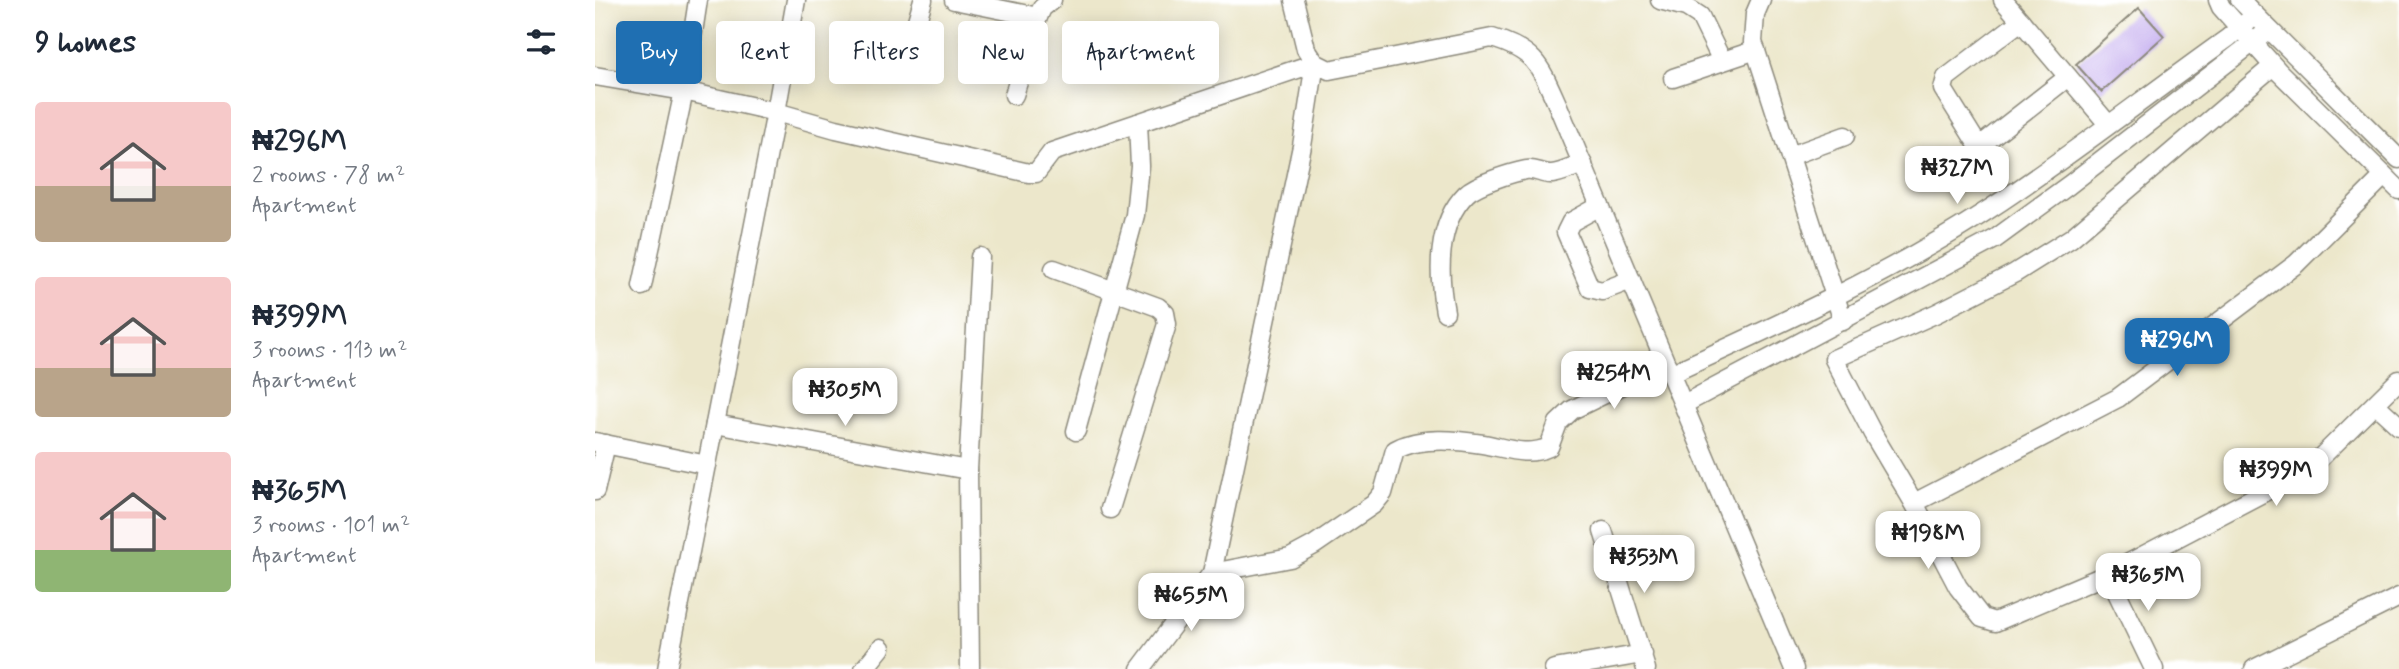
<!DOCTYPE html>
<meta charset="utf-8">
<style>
body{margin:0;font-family:Mynerve,sans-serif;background:#f2f2f3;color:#1f2937;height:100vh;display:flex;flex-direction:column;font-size:26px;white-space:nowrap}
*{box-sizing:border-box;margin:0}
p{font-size:23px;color:#747a83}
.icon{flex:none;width:38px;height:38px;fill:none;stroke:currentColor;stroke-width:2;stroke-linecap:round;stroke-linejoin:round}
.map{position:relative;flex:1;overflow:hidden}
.sheet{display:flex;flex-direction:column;background:#fff;width:595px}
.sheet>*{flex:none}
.guide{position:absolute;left:21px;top:21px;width:665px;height:63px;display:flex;gap:14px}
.price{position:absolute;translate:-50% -60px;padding:0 16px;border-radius:14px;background:#fff;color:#222;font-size:23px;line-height:46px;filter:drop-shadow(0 2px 4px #0008)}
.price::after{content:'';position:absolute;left:50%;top:42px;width:21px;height:16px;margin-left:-10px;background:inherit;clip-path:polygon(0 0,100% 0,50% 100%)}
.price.active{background:#1f6fb2;color:#fff}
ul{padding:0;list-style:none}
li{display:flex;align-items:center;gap:21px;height:175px;padding:0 35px}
li span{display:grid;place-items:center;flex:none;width:196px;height:140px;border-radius:7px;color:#555}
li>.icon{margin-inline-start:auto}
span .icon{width:84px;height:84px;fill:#fffc;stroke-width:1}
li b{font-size:30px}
h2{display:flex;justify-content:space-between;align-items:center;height:84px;padding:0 35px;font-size:30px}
.chip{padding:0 24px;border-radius:7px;background:#fff;box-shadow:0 4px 18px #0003;font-size:24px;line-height:63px}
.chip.active{background:#1f6fb2;color:#fff}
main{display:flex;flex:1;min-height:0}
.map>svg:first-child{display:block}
.building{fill:#bea4ed}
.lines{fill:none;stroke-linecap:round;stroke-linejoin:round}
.minor-casing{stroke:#8c897b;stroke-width:21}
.minor{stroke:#fff;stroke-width:18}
</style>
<main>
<section class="sheet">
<h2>9 homes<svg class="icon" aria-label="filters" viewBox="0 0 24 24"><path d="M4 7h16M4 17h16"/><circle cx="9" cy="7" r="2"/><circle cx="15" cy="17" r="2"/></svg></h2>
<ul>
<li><span style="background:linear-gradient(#f6c9c9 60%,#b9a48a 0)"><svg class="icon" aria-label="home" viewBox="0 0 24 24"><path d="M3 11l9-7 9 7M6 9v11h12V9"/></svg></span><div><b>₦296M</b><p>2 rooms · 78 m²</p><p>Apartment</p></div></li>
<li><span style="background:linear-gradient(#f6c9c9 65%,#b9a48a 0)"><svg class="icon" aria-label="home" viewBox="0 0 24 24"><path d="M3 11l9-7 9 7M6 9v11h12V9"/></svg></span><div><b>₦399M</b><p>3 rooms · 113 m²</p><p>Apartment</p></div></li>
<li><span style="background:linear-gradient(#f6c9c9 70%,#8fb573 0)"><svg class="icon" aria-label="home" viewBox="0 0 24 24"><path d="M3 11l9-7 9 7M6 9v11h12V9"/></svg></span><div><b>₦365M</b><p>3 rooms · 101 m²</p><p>Apartment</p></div></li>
</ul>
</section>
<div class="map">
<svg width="1804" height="669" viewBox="0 0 1804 669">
<rect width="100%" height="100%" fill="#fff"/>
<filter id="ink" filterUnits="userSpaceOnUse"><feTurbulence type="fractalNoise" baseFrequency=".0143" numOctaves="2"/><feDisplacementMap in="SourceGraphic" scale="14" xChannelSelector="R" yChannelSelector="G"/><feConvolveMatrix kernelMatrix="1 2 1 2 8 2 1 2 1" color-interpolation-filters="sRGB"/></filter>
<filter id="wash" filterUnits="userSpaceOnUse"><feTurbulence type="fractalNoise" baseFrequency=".00686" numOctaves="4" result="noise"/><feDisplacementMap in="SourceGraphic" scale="28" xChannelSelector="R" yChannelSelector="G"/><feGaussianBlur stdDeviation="1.57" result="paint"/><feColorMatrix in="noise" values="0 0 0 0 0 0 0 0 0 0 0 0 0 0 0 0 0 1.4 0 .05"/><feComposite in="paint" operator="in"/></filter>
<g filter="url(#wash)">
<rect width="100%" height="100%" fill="#ece7cb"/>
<g id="blocks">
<path class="building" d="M1544,8L1569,36L1506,92L1481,64Z"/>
</g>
</g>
<g filter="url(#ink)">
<use href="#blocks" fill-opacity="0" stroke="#8c897b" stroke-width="2"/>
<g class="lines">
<g class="minor-casing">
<g id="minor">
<path d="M359,0L443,17"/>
<path d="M699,0L711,49L720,63L734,70L897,38C941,51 945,66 963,106L1199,669"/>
<path d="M1065,0L1091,7L1105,16L1127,61"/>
<path d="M1166,0L1160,14L1158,42L1248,321"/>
<path d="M1408,0L1513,124"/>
<path d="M1623,0L1626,7L1684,72L1804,190"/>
<path d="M1645,0L1804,159"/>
<path d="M1426,21L1351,78L1348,89L1381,142H1390L1473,77"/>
<path d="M1678,66L1476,238L1420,273L1342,313L1239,359L1278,434L1319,503L1363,587L1387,618L1400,622L1513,574L1715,468L1804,380"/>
<path d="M308,69L328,0"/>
<path d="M0,76L89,91L181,112L241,129L434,173H441L457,152L720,63L707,146L617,573L545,669"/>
<path d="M1078,78L1161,50"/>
<path d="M419,95L443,17L447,8L457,0"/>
<path d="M1195,156L1250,136"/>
<path d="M1005,206L976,222L971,232L995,288L1007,291L1036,280"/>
<path d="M459,269L563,307L570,313L572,324L515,509"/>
<path d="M47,286L89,91L103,0"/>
<path d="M850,312C843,275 841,224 871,194C881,184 916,173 931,170C940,168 948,175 957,174C967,173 978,167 988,164"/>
<path d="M1075,374C1183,325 1297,273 1396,208C1477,155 1554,94 1633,38L1660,15"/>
<path d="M1089,404L1400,239L1474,185L1674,30"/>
<path d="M1780,404L1804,426"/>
<path d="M120,424L373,470"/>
<path d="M481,431L540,215L545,166L543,123"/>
<path d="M0,442L112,465"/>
<path d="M0,491L11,444"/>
<path d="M1319,503L1523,398L1701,264L1789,176"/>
<path d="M1008,531L1051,669"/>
<path d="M617,573L695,558L719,545L779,504L788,493L800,450C825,436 862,440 888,444C911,448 932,457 954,447L963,423L977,410L1071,364"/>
<path d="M1513,574L1559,669"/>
<path d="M72,669L181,112L201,0"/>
<path d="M269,669L286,648"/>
<path d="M375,669L373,470L385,257"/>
<path d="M959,669L1048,654"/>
<path d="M1659,669L1804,597"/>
</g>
</g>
<use href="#minor" class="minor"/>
</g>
</g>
</svg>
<b class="price" style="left:1362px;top:206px">₦327M</b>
<b class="price active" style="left:1582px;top:378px">₦296M</b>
<b class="price" style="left:1019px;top:411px">₦254M</b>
<b class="price" style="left:250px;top:428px">₦305M</b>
<b class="price" style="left:1681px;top:508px">₦399M</b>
<b class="price" style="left:1333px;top:571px">₦198M</b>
<b class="price" style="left:1049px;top:595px">₦353M</b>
<b class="price" style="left:1553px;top:613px">₦365M</b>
<b class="price" style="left:596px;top:633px">₦655M</b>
<div class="guide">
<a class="chip active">Buy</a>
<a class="chip">Rent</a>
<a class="chip">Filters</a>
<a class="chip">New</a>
<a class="chip">Apartment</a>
</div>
</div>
</main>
